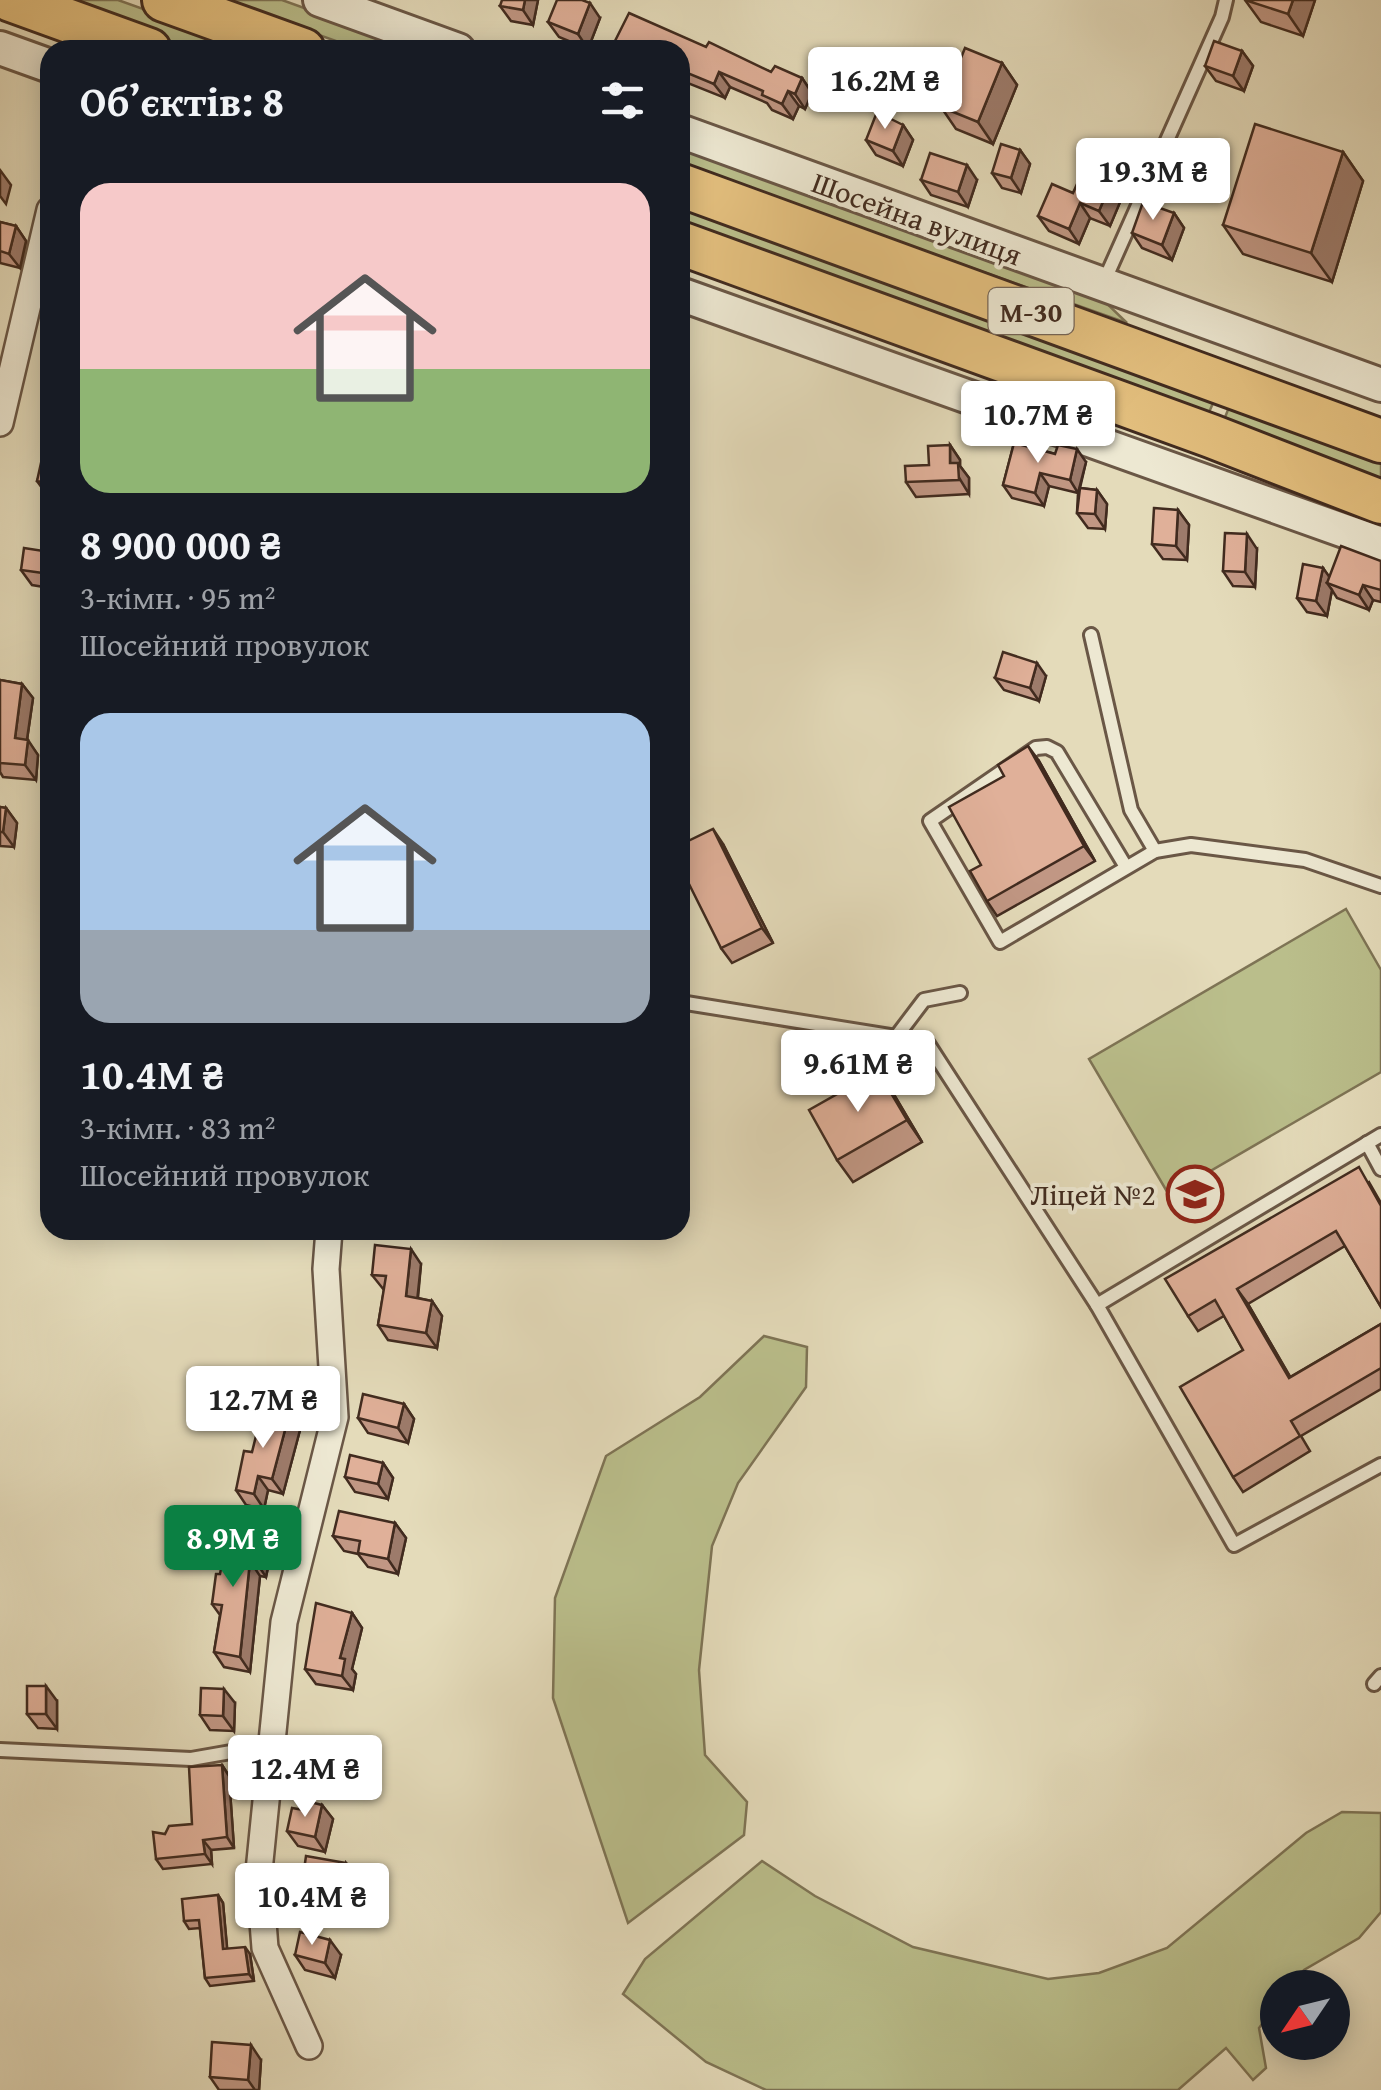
<!DOCTYPE html>
<html lang="uk">
<meta charset="utf-8">
<style>
body{margin:0;font-family:"Gentium Book Plus",serif;background:#242831;color:#f1f3f6;height:100vh;display:flex;flex-direction:column;font-size:38px;white-space:nowrap}
*{box-sizing:border-box;margin:0}
p{font-size:32px;color:#9ea1a6}
.icon{flex:none;width:55px;height:55px;fill:none;stroke:currentColor;stroke-width:2;stroke-linecap:round;stroke-linejoin:round}
.map{position:relative;flex:1;overflow:hidden}
.side{position:absolute;left:40px;top:40px;width:650px;height:1200px;display:flex;flex-direction:column;background:#171b24;border-radius:30px;box-shadow:0 5px 25px #0003}
.side>*{flex:none}
.needle{width:65px;rotate:235deg}
.buttons{position:absolute;left:1260px;top:1970px;display:grid;gap:20px}
.buttons a{display:grid;place-items:center;width:90px;height:90px;border-radius:50%;background:#171b24;box-shadow:0 5px 25px #0003;font-size:50px}
.price{position:absolute;translate:-50% -85px;padding:0 22px;border-radius:10px;background:#fff;color:#222;font-size:32px;line-height:65px;filter:drop-shadow(0 2px 5px #0008)}
.price::after{content:'';position:absolute;left:50%;top:60px;width:30px;height:22px;margin-left:-15px;background:inherit;clip-path:polygon(0 0,100% 0,50% 100%)}
.price.on{background:#0b8043;color:#fff}
ul{padding:0;list-style:none}
li{display:grid;align-content:center;gap:20px;height:530px;padding:0 40px}
li span{display:grid;place-items:center;height:310px;border-radius:30px;color:#555}
li>.icon{margin-inline-start:auto}
span .icon{width:180px;height:180px;fill:#fffc;stroke-width:1}
li b{font-size:42px}
h2{display:flex;justify-content:space-between;align-items:center;height:120px;padding:0 40px;font-size:42px}
.map>svg:first-child{display:block}
.green{fill:#babe8b;stroke:#7e7455;stroke-width:2.5}
.lines{fill:none;stroke-linecap:round;stroke-linejoin:round}
.service-casing{stroke:#6a5746;stroke-width:18}
.minor-casing{stroke:#6a5746;stroke-width:30}
.tertiary-casing{stroke:#6a5746;stroke-width:38}
.trunk-casing{stroke:#412b1f;stroke-width:48}
.service{stroke:#ede8d2;stroke-width:12}
.minor{stroke:#ede8d2;stroke-width:25}
.tertiary{stroke:#ede8d2;stroke-width:32}
.trunk{stroke:#e2be7d;stroke-width:42}
.wall{fill:#c19784;stroke:#412b1f;stroke-width:2.5}
.shaded-wall{fill:#9d7b6b;stroke:#412b1f;stroke-width:2.5}
.building{fill:#e0b099;stroke:#412b1f;stroke-width:2.5}
.labels{text-anchor:middle;dominant-baseline:central;stroke-width:8;stroke-linejoin:round;paint-order:stroke}
.shield{fill:#ede8d2;stroke:#756455;stroke-width:2.5}
.shield-label{font-size:28px;font-weight:bold;fill:#412b1f}
.street-label{font-size:30px;fill:#412b1f;stroke:#ede8d2}
.poi-label{font-size:30px;fill:#412b1f;stroke:#ede8d2;text-anchor:end}
</style>
<div class="map">
<svg width="1381" height="2090" viewBox="0 0 1381 2090">
<rect width="100%" height="100%" fill="#e4dbba"/>
<filter id="stains"><feTurbulence type="fractalNoise" baseFrequency=".002" numOctaves="4"/><feColorMatrix values="0 0 0 0 .2 0 0 0 0 .09 0 0 0 0 .02 0 0 0 .5 -.17"/></filter>
<radialGradient id="worn" r=".72"><stop offset=".6" stop-color="#630" stop-opacity="0"/><stop offset="1" stop-color="#630" stop-opacity=".3"/></radialGradient>
<g class="green">
<path d="M65,0H118L258,50H180L62,7Z"/>
<path d="M221,0H282L421,50H361Z"/>
<path d="M680,143L1096,293L1127,323L680,164Z"/>
<path d="M680,201L1218,392L1206,419L680,230Z"/>
<path d="M1233,397L1381,455V483L1222,425Z"/>
<path d="M1346,909L1381,970V1072L1169,1195L1089,1059Z"/>
<path d="M764,1336L807,1347L806,1387L738,1483L712,1546L699,1670L705,1755L747,1802L744,1835L628,1923L553,1698L555,1598L606,1456L700,1397Z"/>
<path d="M1342,1812L1381,1813V1912L1359,1938L1304,1970L1290,1987L1278,1988L1277,2004L1259,2028L1266,2068L1253,2080L1226,2048L1178,2090H766L706,2062L623,1994L645,1959L762,1861L815,1896L913,1947L1048,1979L1099,1973L1167,1948L1306,1833Z"/>
</g>
<g class="lines">
<g class="service-casing">
<g id="service">
<path d="M1103,284L1222,17L1226,0"/>
<path d="M1091,635L1131,810L1155,851"/>
<path d="M1126,867L1057,752L1047,747L1036,748L930,821L1000,942L1155,851L1191,845L1305,860L1381,886"/>
<path d="M680,1002L896,1037L924,1000L960,993"/>
<path d="M896,1037L928,1044L1097,1305"/>
<path d="M1381,1135L1097,1305L1234,1545L1381,1465"/>
<path d="M1367,1143L1381,1169"/>
<path d="M1374,1684L1381,1676"/>
<path d="M0,1750L191,1759L271,1745"/>
</g>
</g>
<g class="minor-casing">
<g id="minor">
<path d="M0,423L50,210"/>
<path d="M309,2046L265,1948L259,1871L284,1622L335,1417L326,1269L329,1230"/>
</g>
</g>
<g class="tertiary-casing">
<g id="tertiary">
<path d="M320,0L458,50"/>
<path d="M0,48L50,66"/>
<path d="M680,131L1381,385"/>
<path d="M680,294L1381,544"/>
</g>
</g>
<g class="trunk-casing">
<g id="trunk">
<path d="M11,0L149,50"/>
<path d="M164,0L303,50"/>
<path d="M680,185L1381,441"/>
<path d="M680,243L1211,436L1381,502"/>
</g>
</g>
<use href="#service" class="service"/>
<use href="#minor" class="minor"/>
<use href="#tertiary" class="tertiary"/>
<use href="#trunk" class="trunk"/>
</g>
<g class="wall">
<path d="M538,0L533,25L511,21L500,6Z"/>
<path d="M1245,0H1315L1303,36L1261,22Z"/>
<path d="M600,18L588,49L559,37L548,22Z"/>
<path d="M613,45L706,47L771,72L802,78L812,93L805,109L799,106L793,119L772,110L767,103L730,87L725,98L680,80V50H616Z"/>
<path d="M1242,51L1253,66L1244,91L1216,81L1205,66Z"/>
<path d="M1002,63L1017,85L993,144L956,129L941,107Z"/>
<path d="M903,125L913,140L903,166L876,155L866,140Z"/>
<path d="M1020,150L1030,164L1021,193L1002,188L992,173Z"/>
<path d="M1343,152L1363,181L1332,282L1243,254L1223,225Z"/>
<path d="M1095,160L1134,169L1110,226L1090,218L1079,244L1049,231L1038,216L1073,193Z"/>
<path d="M921,180H977L968,207L931,195Z"/>
<path d="M1174,213L1184,228L1172,260L1142,248L1132,233Z"/>
<path d="M0,222L16,226L26,241L20,268L0,263Z"/>
<path d="M1014,443L1086,462L1080,488L1097,490L1107,504L1105,529L1088,528L1077,513L1078,493L1049,486L1044,506L1012,498L1003,485Z"/>
<path d="M950,445L960,460V466L969,478V494L916,497L906,482L929,465Z"/>
<path d="M50,447V496L47,495L37,481Z"/>
<path d="M1178,510L1189,525L1187,560L1163,559L1152,544Z"/>
<path d="M1257,549L1255,587L1233,586L1223,571Z"/>
<path d="M50,552V588L32,585L21,570Z"/>
<path d="M1381,561V602L1373,600L1369,610L1337,598L1332,590L1327,616L1307,612L1297,598L1323,568L1329,577Z"/>
<path d="M1046,676L1039,701L1004,690L995,678Z"/>
<path d="M0,680L22,684L33,698L27,740L38,755L36,780L3,777L0,772Z"/>
<path d="M1039,761L1095,861L997,916L987,901L981,865Z"/>
<path d="M0,807L6,808L17,823L14,847L0,846Z"/>
<path d="M723,844L773,943L732,963L721,948Z"/>
<path d="M893,1093L922,1142L853,1182L837,1160Z"/>
<path d="M1369,1182L1381,1203V1307L1345,1246L1248,1304L1290,1377L1381,1324V1389L1301,1436L1310,1451L1243,1492L1233,1477L1243,1350L1224,1316L1198,1331L1188,1316Z"/>
<path d="M421,1264L418,1298L432,1301L442,1316L437,1348L388,1340L378,1325L384,1290L372,1275Z"/>
<path d="M404,1404L414,1419L408,1443L368,1433L358,1418Z"/>
<path d="M300,1430L283,1494L268,1490L264,1509L246,1505L236,1490L252,1452Z"/>
<path d="M383,1463L393,1478L388,1499L355,1492L345,1477Z"/>
<path d="M395,1523L406,1538L398,1574L368,1567L358,1554L344,1551L333,1536Z"/>
<path d="M246,1529L254,1541L259,1542L270,1557L266,1577L260,1576L250,1672L224,1667L214,1652L220,1615L212,1604L220,1574Z"/>
<path d="M352,1613L362,1628L352,1669L356,1674L353,1690L316,1684L305,1669Z"/>
<path d="M57,1701V1729L38,1728L27,1714Z"/>
<path d="M235,1703L234,1731L210,1730L200,1715Z"/>
<path d="M222,1765L229,1776L234,1848L211,1850L212,1864L163,1869L156,1859L165,1834L192,1824Z"/>
<path d="M346,1765L338,1791L305,1782L295,1767Z"/>
<path d="M322,1805L333,1819L325,1852L298,1846L287,1831L304,1810Z"/>
<path d="M357,1878L351,1913L311,1906L301,1891Z"/>
<path d="M218,1895L223,1903L227,1949L250,1954L254,1981L210,1986L205,1978L200,1928L189,1929L184,1921Z"/>
<path d="M295,1955H341L335,1978L305,1970Z"/>
<path d="M261,2060L259,2090H219L210,2077Z"/>
</g>
<g class="shaded-wall">
<path d="M525,0H538L533,25L523,10Z"/>
<path d="M1293,0H1315L1303,36L1288,14Z"/>
<path d="M590,3L600,18L588,49L578,34Z"/>
<path d="M1242,51L1253,66L1244,91L1233,76Z"/>
<path d="M1002,63L1017,85L993,144L978,122Z"/>
<path d="M719,72L730,87L725,98L714,84Z"/>
<path d="M802,78L812,93L805,109L795,94Z"/>
<path d="M788,91L799,106L793,119L782,104Z"/>
<path d="M903,125L913,140L903,166L893,151Z"/>
<path d="M1020,150L1030,164L1021,193L1011,178Z"/>
<path d="M1343,152L1363,181L1332,282L1311,253Z"/>
<path d="M1123,154L1134,169L1110,226L1099,211Z"/>
<path d="M967,165L977,180L968,207L958,192Z"/>
<path d="M0,170L11,185L6,204L0,196Z"/>
<path d="M1080,203L1090,218L1079,244L1069,229Z"/>
<path d="M1174,213L1184,228L1172,260L1162,245Z"/>
<path d="M16,226L26,241L20,268L9,254Z"/>
<path d="M950,445L960,460V466L969,478V494L950,463Z"/>
<path d="M1077,449L1086,462L1078,493L1070,480Z"/>
<path d="M1040,473L1049,486L1044,506L1035,493Z"/>
<path d="M1097,490L1107,504L1105,529L1095,514Z"/>
<path d="M1178,510L1189,525L1187,560L1176,546Z"/>
<path d="M1247,534L1257,549L1255,587L1245,572Z"/>
<path d="M1323,568L1333,582L1327,583L1332,590L1327,616L1316,601Z"/>
<path d="M1363,585L1373,600L1369,610L1359,595Z"/>
<path d="M1037,663L1046,676L1039,701L1030,688Z"/>
<path d="M22,684L33,698L25,753L15,738Z"/>
<path d="M28,740L38,755L36,780L25,765Z"/>
<path d="M1028,746L1039,761L1095,861L1084,846Z"/>
<path d="M6,808L17,823L14,847L3,832Z"/>
<path d="M713,829L723,844L773,943L762,928Z"/>
<path d="M878,1071L893,1093L922,1142L907,1120Z"/>
<path d="M411,1249L421,1264L416,1311L406,1296Z"/>
<path d="M1237,1289L1248,1304L1299,1392L1289,1378Z"/>
<path d="M432,1301L442,1316L437,1348L426,1333Z"/>
<path d="M404,1404L414,1419L408,1443L398,1428Z"/>
<path d="M289,1415L300,1430L283,1494L272,1479Z"/>
<path d="M383,1463L393,1478L388,1499L378,1484Z"/>
<path d="M258,1476L268,1490L264,1509L254,1494Z"/>
<path d="M395,1523L406,1538L398,1574L388,1559Z"/>
<path d="M246,1529L256,1544L244,1539Z"/>
<path d="M259,1542L270,1557L266,1577L256,1562Z"/>
<path d="M250,1561L260,1576L250,1672L240,1657Z"/>
<path d="M352,1613L362,1628L352,1669L356,1674L353,1690L342,1676L340,1658Z"/>
<path d="M46,1686L57,1701V1729L46,1714Z"/>
<path d="M224,1689L235,1703L234,1731L223,1716Z"/>
<path d="M335,1750L346,1765L338,1791L328,1776Z"/>
<path d="M222,1765L229,1776L234,1848L227,1837Z"/>
<path d="M322,1805L333,1819L325,1852L315,1837Z"/>
<path d="M203,1840L211,1850L212,1864L205,1854Z"/>
<path d="M346,1863L357,1878L351,1913L341,1898Z"/>
<path d="M218,1895L223,1903L228,1957L223,1949Z"/>
<path d="M330,1940L341,1955L335,1978L325,1963Z"/>
<path d="M245,1947L250,1954L254,1981L249,1974Z"/>
<path d="M251,2045L261,2060L259,2090H255L248,2080Z"/>
</g>
<g class="building">
<path d="M502,0H525L523,10L500,6Z"/>
<path d="M557,0H582L590,3L578,34L548,22Z"/>
<path d="M1245,0H1293L1288,14Z"/>
<path d="M629,13L706,47L709,42L771,72L775,66L802,78L795,94L788,91L782,104L762,95L763,91L719,72L714,84L680,70V50H623L613,45Z"/>
<path d="M1214,41L1242,51L1233,76L1205,66Z"/>
<path d="M965,48L1002,63L978,122L941,107Z"/>
<path d="M877,112L903,125L893,151L866,140Z"/>
<path d="M1255,124L1343,152L1311,253L1223,225Z"/>
<path d="M1001,144L1020,150L1011,178L992,173Z"/>
<path d="M1102,144L1123,154L1099,211L1080,203L1069,229L1038,216L1052,184L1073,193L1089,157L1095,160Z"/>
<path d="M930,153L967,165L958,192L921,180Z"/>
<path d="M1143,202L1174,213L1162,245L1132,233Z"/>
<path d="M0,222L16,226L9,254L0,251Z"/>
<path d="M1014,443L1055,454L1058,445L1077,449L1070,480L1040,473L1035,493L1003,485Z"/>
<path d="M45,445L50,447V484L37,481Z"/>
<path d="M950,445V463H958L959,480L906,482L905,466L929,465L928,446Z"/>
<path d="M1080,488L1097,490L1095,514L1077,513Z"/>
<path d="M1154,508L1178,510L1176,546L1152,544Z"/>
<path d="M1225,533L1247,534L1245,572L1223,571Z"/>
<path d="M1341,546L1381,561V590L1363,585L1359,595L1327,583Z"/>
<path d="M24,548L50,552V574L21,570Z"/>
<path d="M1303,564L1323,568L1316,601L1297,598Z"/>
<path d="M1003,652L1037,663L1030,688L995,678Z"/>
<path d="M0,680L22,684L15,738L28,740L25,765L0,763Z"/>
<path d="M1028,746L1084,846L987,901L970,871L981,865L949,807L1004,776L998,765Z"/>
<path d="M0,807L6,808L3,832H0Z"/>
<path d="M713,829L762,928L721,948L680,866V845Z"/>
<path d="M878,1071L907,1120L837,1160L809,1110Z"/>
<path d="M1359,1167L1381,1206V1307L1336,1231L1237,1289L1289,1378L1381,1324V1368L1291,1421L1300,1436L1233,1477L1180,1387L1243,1350L1215,1300L1188,1316L1165,1279Z"/>
<path d="M375,1245L411,1249L406,1296L432,1301L426,1333L378,1325L386,1276L372,1275Z"/>
<path d="M363,1394L404,1404L398,1428L358,1418Z"/>
<path d="M263,1408L289,1415L272,1479L258,1476L254,1494L236,1490L244,1451L252,1452Z"/>
<path d="M350,1455L383,1463L378,1484L345,1477Z"/>
<path d="M339,1511L395,1523L388,1559L358,1553L360,1541L333,1536Z"/>
<path d="M229,1526L246,1529L244,1539L259,1542L256,1562L250,1561L240,1657L214,1652L222,1605L212,1604L216,1574H220Z"/>
<path d="M316,1603L352,1613L340,1658L345,1659L342,1676L305,1669Z"/>
<rect x="27" y="1686" width="19" height="28"/>
<path d="M201,1688L224,1689L223,1716L200,1715Z"/>
<path d="M302,1741L335,1750L328,1776L295,1767Z"/>
<path d="M222,1765L227,1837L203,1840L205,1854L156,1859L153,1832L165,1834L169,1826L192,1824L189,1767Z"/>
<path d="M306,1801L322,1805L315,1837L287,1831L292,1808L304,1810Z"/>
<path d="M306,1856L346,1863L341,1898L301,1891Z"/>
<path d="M218,1895L223,1949L245,1947L249,1974L205,1978L199,1920L184,1921L182,1899Z"/>
<path d="M300,1932L330,1940L325,1963L295,1955Z"/>
<path d="M212,2042L251,2045L248,2080L210,2077Z"/>
</g>
<defs>
<g id="school-ring" transform="scale(2.875)"><circle r="9.5" fill="#ede8d2" stroke="#8f2418" stroke-width="1.5"/><path d="M0-5L7-2L0 1L-7-2ZM-4 1L0 2.5L4 1V4Q0 6-4 4Z" fill="#8f2418"/></g>
</defs>
<g fill-rule="evenodd">
<use href="#school-ring" x="1195" y="1194"/>
</g>
<g class="labels">
<rect class="shield" x="988.5" y="288" width="85" height="46" rx="8"/>
<g class="shield-label">
<text x="1031" y="311">М-30</text>
</g>
<g class="street-label">
<text transform="translate(917 218) rotate(20)">Шосейна вулиця</text>
</g>
<g class="poi-label">
<text x="1156" y="1194">Ліцей №2</text>
</g>
</g>
<rect width="100%" height="100%" filter="url(#stains)"/>
<rect width="100%" height="100%" fill="url(#worn)"/>
</svg>
<div class="buttons">
<a><svg class="needle" viewBox="-14 -14 28 28"><path d="M0-13l5 13h-10z" fill="#e53935"/><path d="M0 13l5-13h-10z" fill="#9ea1a6"/></svg></a>
</div>
<b class="price" style="left:885px;top:132px">16.2M ₴</b>
<b class="price" style="left:1153px;top:223px">19.3M ₴</b>
<b class="price" style="left:1038px;top:466px">10.7M ₴</b>
<b class="price" style="left:858px;top:1115px">9.61M ₴</b>
<b class="price" style="left:263px;top:1451px">12.7M ₴</b>
<b class="price on" style="left:233px;top:1590px">8.9M ₴</b>
<b class="price" style="left:305px;top:1820px">12.4M ₴</b>
<b class="price" style="left:312px;top:1948px">10.4M ₴</b>
<section class="side">
<h2>Об’єктів: 8<svg class="icon" aria-label="filters" viewBox="0 0 24 24"><path d="M4 7h16M4 17h16"/><circle cx="9" cy="7" r="2"/><circle cx="15" cy="17" r="2"/></svg></h2>
<ul>
<li><span style="background:linear-gradient(#f6c9c9 60%,#8fb573 0)"><svg class="icon" aria-label="home" viewBox="0 0 24 24"><path d="M3 11l9-7 9 7M6 9v11h12V9"/></svg></span><div><b>8 900 000 ₴</b><p>3-кімн. · 95 m²</p><p>Шосейний провулок</p></div></li>
<li><span style="background:linear-gradient(#a9c7e8 70%,#9aa5b1 0)"><svg class="icon" aria-label="home" viewBox="0 0 24 24"><path d="M3 11l9-7 9 7M6 9v11h12V9"/></svg></span><div><b>10.4M ₴</b><p>3-кімн. · 83 m²</p><p>Шосейний провулок</p></div></li>
</ul>
</section>
</div>
